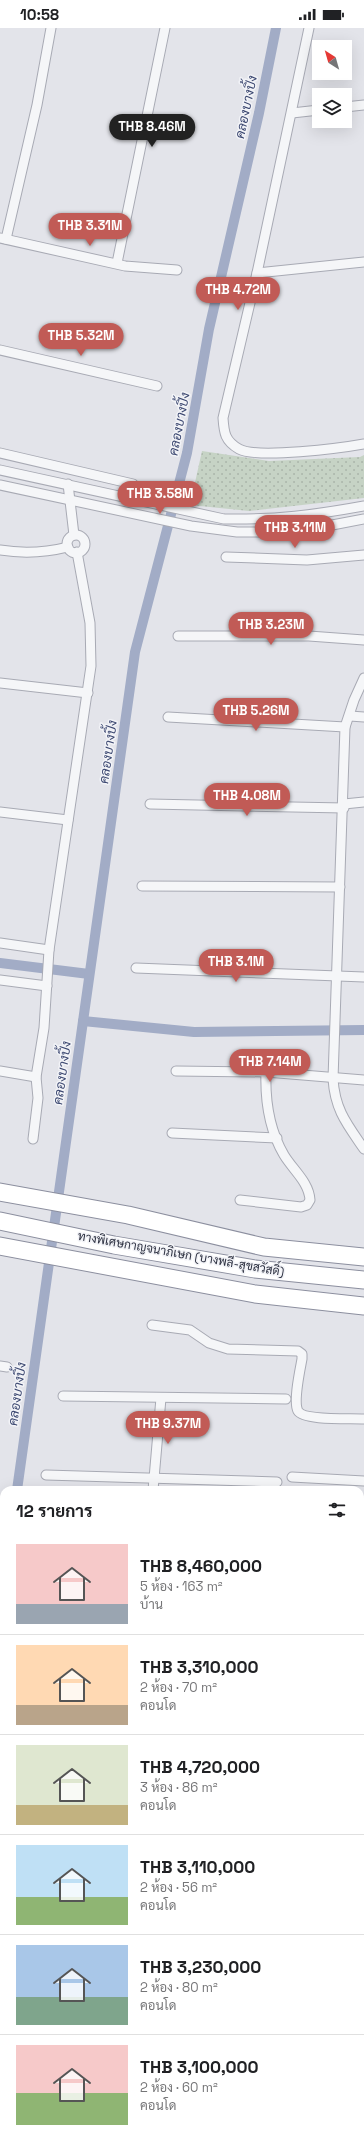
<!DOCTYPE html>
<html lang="th">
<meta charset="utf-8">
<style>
body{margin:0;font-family:"Space Grotesk",Sarabun,sans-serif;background:#f6f6f6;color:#202124;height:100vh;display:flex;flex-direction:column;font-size:15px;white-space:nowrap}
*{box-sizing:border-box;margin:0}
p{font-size:13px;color:#757577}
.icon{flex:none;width:22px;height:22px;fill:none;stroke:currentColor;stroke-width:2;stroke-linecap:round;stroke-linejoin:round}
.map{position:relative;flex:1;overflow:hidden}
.side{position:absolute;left:0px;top:1458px;width:364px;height:656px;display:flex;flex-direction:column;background:#fff;border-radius:12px 12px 0 0;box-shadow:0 4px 16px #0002}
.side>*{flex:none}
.needle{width:26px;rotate:323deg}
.buttons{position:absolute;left:312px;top:12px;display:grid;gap:8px}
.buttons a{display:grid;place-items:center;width:40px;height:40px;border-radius:0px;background:#fff;box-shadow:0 4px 16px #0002;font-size:20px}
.price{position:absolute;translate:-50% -34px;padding:0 9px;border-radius:14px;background:#c15b56;color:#fff;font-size:13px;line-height:26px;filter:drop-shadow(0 1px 2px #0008)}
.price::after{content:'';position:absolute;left:50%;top:24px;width:12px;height:9px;margin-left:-6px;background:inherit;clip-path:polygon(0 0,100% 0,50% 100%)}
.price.selected{background:#222;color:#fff}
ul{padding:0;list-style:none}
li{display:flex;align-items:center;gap:12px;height:100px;padding:0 16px}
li+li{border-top:1px solid #e0e0e0}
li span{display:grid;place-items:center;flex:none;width:112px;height:80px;border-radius:0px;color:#555}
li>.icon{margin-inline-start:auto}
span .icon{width:48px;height:48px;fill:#fffc;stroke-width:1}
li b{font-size:17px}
h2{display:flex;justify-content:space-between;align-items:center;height:48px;padding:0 16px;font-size:17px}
.status{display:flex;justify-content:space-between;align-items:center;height:28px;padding:0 20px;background:#fff;direction:ltr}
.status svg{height:11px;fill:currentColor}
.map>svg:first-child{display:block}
.garden{fill:url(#garden-dots)}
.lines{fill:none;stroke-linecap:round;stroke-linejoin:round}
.canal{stroke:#a2acc6;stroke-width:10}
.minor-casing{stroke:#a8aab4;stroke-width:11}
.motorway-casing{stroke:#8c8f9f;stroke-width:19}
.minor{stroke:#f5f6f8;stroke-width:9}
.motorway{stroke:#fff;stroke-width:17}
.labels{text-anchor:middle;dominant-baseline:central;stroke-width:3;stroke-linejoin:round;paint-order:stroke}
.street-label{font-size:12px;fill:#2c3040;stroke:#f2f3f7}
.water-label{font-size:13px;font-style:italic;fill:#3b4770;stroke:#f2f3f7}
</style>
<div class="status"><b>10:58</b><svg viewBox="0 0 49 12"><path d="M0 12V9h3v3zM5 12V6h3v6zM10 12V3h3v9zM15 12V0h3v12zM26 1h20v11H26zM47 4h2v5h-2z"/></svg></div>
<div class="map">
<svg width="364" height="2114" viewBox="0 0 364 2114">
<defs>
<pattern id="garden-dots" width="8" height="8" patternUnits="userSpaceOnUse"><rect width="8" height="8" fill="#c6d3c5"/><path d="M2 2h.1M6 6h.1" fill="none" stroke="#aab5aa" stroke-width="1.8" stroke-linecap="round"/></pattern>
</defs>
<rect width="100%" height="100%" fill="#e3e4ea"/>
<path class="garden" d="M202,423L269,433L360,429L364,427V470L249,483L190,477Z"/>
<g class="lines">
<g class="canal">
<path d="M0,935L89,946"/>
<path d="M83,993L194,1004L364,1002"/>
<path d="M17,1462L135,624L187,425L209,301L259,85L276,0"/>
<path d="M0,1581L4,1553"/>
</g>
<g class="minor-casing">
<g id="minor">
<path d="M309,0L257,245L223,390C224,405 225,413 239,421C257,431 342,420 364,416"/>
<path d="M345,79L364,77"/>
<path d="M292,85L319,82"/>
<path d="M0,210L125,238L177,242"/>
<path d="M6,211L37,77L51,0"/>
<path d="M117,235L165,0"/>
<path d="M257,245L364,234"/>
<path d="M0,322L157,358"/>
<path d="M0,425L133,456"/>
<path d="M0,442L224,491C275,492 315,487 364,478"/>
<path d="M68,456L74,507"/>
<path d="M0,457L191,498L237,504H264L327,498L364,491"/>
<circle cx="76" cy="516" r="9"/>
<path d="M0,522C24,526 44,525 68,519"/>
<path d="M226,529L307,532L364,527"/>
<path d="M178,608H309L364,612"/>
<path d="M364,650L354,672L345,699L333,1051C335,1082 347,1096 364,1121"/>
<path d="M0,655L88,665"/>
<path d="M350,688L364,689"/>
<path d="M168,689L345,699"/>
<path d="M150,776L344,780"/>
<path d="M344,776L364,774"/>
<path d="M0,784L68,792"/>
<path d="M142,858L340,859"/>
<path d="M0,915L49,922"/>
<path d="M136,940L364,949"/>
<path d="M0,952L47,958"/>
<path d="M0,1043L36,1049"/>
<path d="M176,1043L266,1044L364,1052"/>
<path d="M172,1105L277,1110"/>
<path d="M33,1111L38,1070L36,1049L44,1000L49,922L91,638L90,595L77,524"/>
<path d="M240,1172L301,1179L307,1177L310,1172C309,1154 293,1142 284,1127C270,1103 265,1072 266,1044"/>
<path d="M152,1297L190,1302L209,1315L228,1321L298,1323L302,1326V1331C300,1342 293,1374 298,1383C304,1393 352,1390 364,1391"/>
<path d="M0,1338L7,1339"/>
<path d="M63,1368L286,1371"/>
<path d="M46,1447L277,1454"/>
<path d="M292,1449L364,1453"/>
<path d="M153,1462L161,1370"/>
<path d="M360,1512H364"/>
<path d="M360,1546H364"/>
<path d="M360,1621L364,1622"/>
<path d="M360,1702H364"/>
<path d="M1,1774H4"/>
<path d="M360,1783H364"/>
<path d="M0,1847H4"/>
<path d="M360,1871L364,1872"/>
<path d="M360,1956L364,1957"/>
<path d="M360,2031H364"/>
<path d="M0,2079H4"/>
<path d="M360,2108H364"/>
<path d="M168,2110L170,2114"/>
</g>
</g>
<g class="motorway-casing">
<g id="motorway">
<path d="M0,1164L128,1187L264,1219L364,1229"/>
<path d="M0,1193L114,1217L255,1241L364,1252"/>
<path d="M0,1218L255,1266L364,1278"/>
</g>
</g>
<use href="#minor" class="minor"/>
<use href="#motorway" class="motorway"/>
</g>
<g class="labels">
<g class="street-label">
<text transform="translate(181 1226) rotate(10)">ทางพิเศษกาญจนาภิเษก (บางพลี-สุขสวัสดิ์)</text>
</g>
<g class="water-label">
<text transform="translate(246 79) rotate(-78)">คลองบางปิ้ง</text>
<text transform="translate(179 396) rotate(-79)">คลองบางปิ้ง</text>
<text transform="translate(108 724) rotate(-82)">คลองบางปิ้ง</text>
<text transform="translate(62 1045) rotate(-82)">คลองบางปิ้ง</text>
<text transform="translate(17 1366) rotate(-82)">คลองบางปิ้ง</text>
</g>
</g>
</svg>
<div class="buttons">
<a><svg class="needle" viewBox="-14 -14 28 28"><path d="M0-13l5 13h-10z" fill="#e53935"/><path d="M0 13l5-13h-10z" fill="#757577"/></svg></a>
<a><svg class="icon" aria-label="layers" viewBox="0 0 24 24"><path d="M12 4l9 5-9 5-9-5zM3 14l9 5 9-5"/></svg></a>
</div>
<b class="price selected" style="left:152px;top:120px">THB 8.46M</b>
<b class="price" style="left:90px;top:219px">THB 3.31M</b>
<b class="price" style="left:238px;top:283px">THB 4.72M</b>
<b class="price" style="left:81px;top:329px">THB 5.32M</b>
<b class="price" style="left:160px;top:487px">THB 3.58M</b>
<b class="price" style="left:295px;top:521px">THB 3.11M</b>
<b class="price" style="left:271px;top:618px">THB 3.23M</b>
<b class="price" style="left:256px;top:704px">THB 5.26M</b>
<b class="price" style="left:247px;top:789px">THB 4.08M</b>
<b class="price" style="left:236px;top:955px">THB 3.1M</b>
<b class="price" style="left:270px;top:1055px">THB 7.14M</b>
<b class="price" style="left:168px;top:1417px">THB 9.37M</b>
<section class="side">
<h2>12 รายการ<svg class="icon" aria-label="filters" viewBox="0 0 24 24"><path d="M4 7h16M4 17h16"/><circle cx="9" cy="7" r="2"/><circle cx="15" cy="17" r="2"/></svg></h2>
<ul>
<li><span style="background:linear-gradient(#f6c9c9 75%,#9aa5b1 0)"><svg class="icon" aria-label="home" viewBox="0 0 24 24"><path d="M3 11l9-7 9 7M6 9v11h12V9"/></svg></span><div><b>THB 8,460,000</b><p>5 ห้อง · 163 m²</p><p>บ้าน</p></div></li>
<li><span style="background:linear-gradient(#ffd9b3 75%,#b9a48a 0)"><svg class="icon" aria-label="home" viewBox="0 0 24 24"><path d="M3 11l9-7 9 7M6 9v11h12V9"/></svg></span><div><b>THB 3,310,000</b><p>2 ห้อง · 70 m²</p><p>คอนโด</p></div></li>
<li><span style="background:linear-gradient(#dfe7d0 75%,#c2b280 0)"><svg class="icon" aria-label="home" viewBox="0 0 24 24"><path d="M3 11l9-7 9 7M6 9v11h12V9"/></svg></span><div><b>THB 4,720,000</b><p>3 ห้อง · 86 m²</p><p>คอนโด</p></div></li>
<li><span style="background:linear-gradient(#bfe0f5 65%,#8fb573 0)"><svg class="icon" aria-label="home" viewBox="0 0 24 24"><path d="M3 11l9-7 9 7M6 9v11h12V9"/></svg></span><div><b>THB 3,110,000</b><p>2 ห้อง · 56 m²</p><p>คอนโด</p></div></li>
<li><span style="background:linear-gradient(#a9c7e8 65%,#7fa58c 0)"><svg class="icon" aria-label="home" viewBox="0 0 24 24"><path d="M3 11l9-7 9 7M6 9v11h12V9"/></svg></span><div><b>THB 3,230,000</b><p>2 ห้อง · 80 m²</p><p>คอนโด</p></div></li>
<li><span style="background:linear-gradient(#f6c9c9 60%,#8fb573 0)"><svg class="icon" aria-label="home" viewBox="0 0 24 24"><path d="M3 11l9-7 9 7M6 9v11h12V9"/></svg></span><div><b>THB 3,100,000</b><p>2 ห้อง · 60 m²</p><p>คอนโด</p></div></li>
</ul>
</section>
</div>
